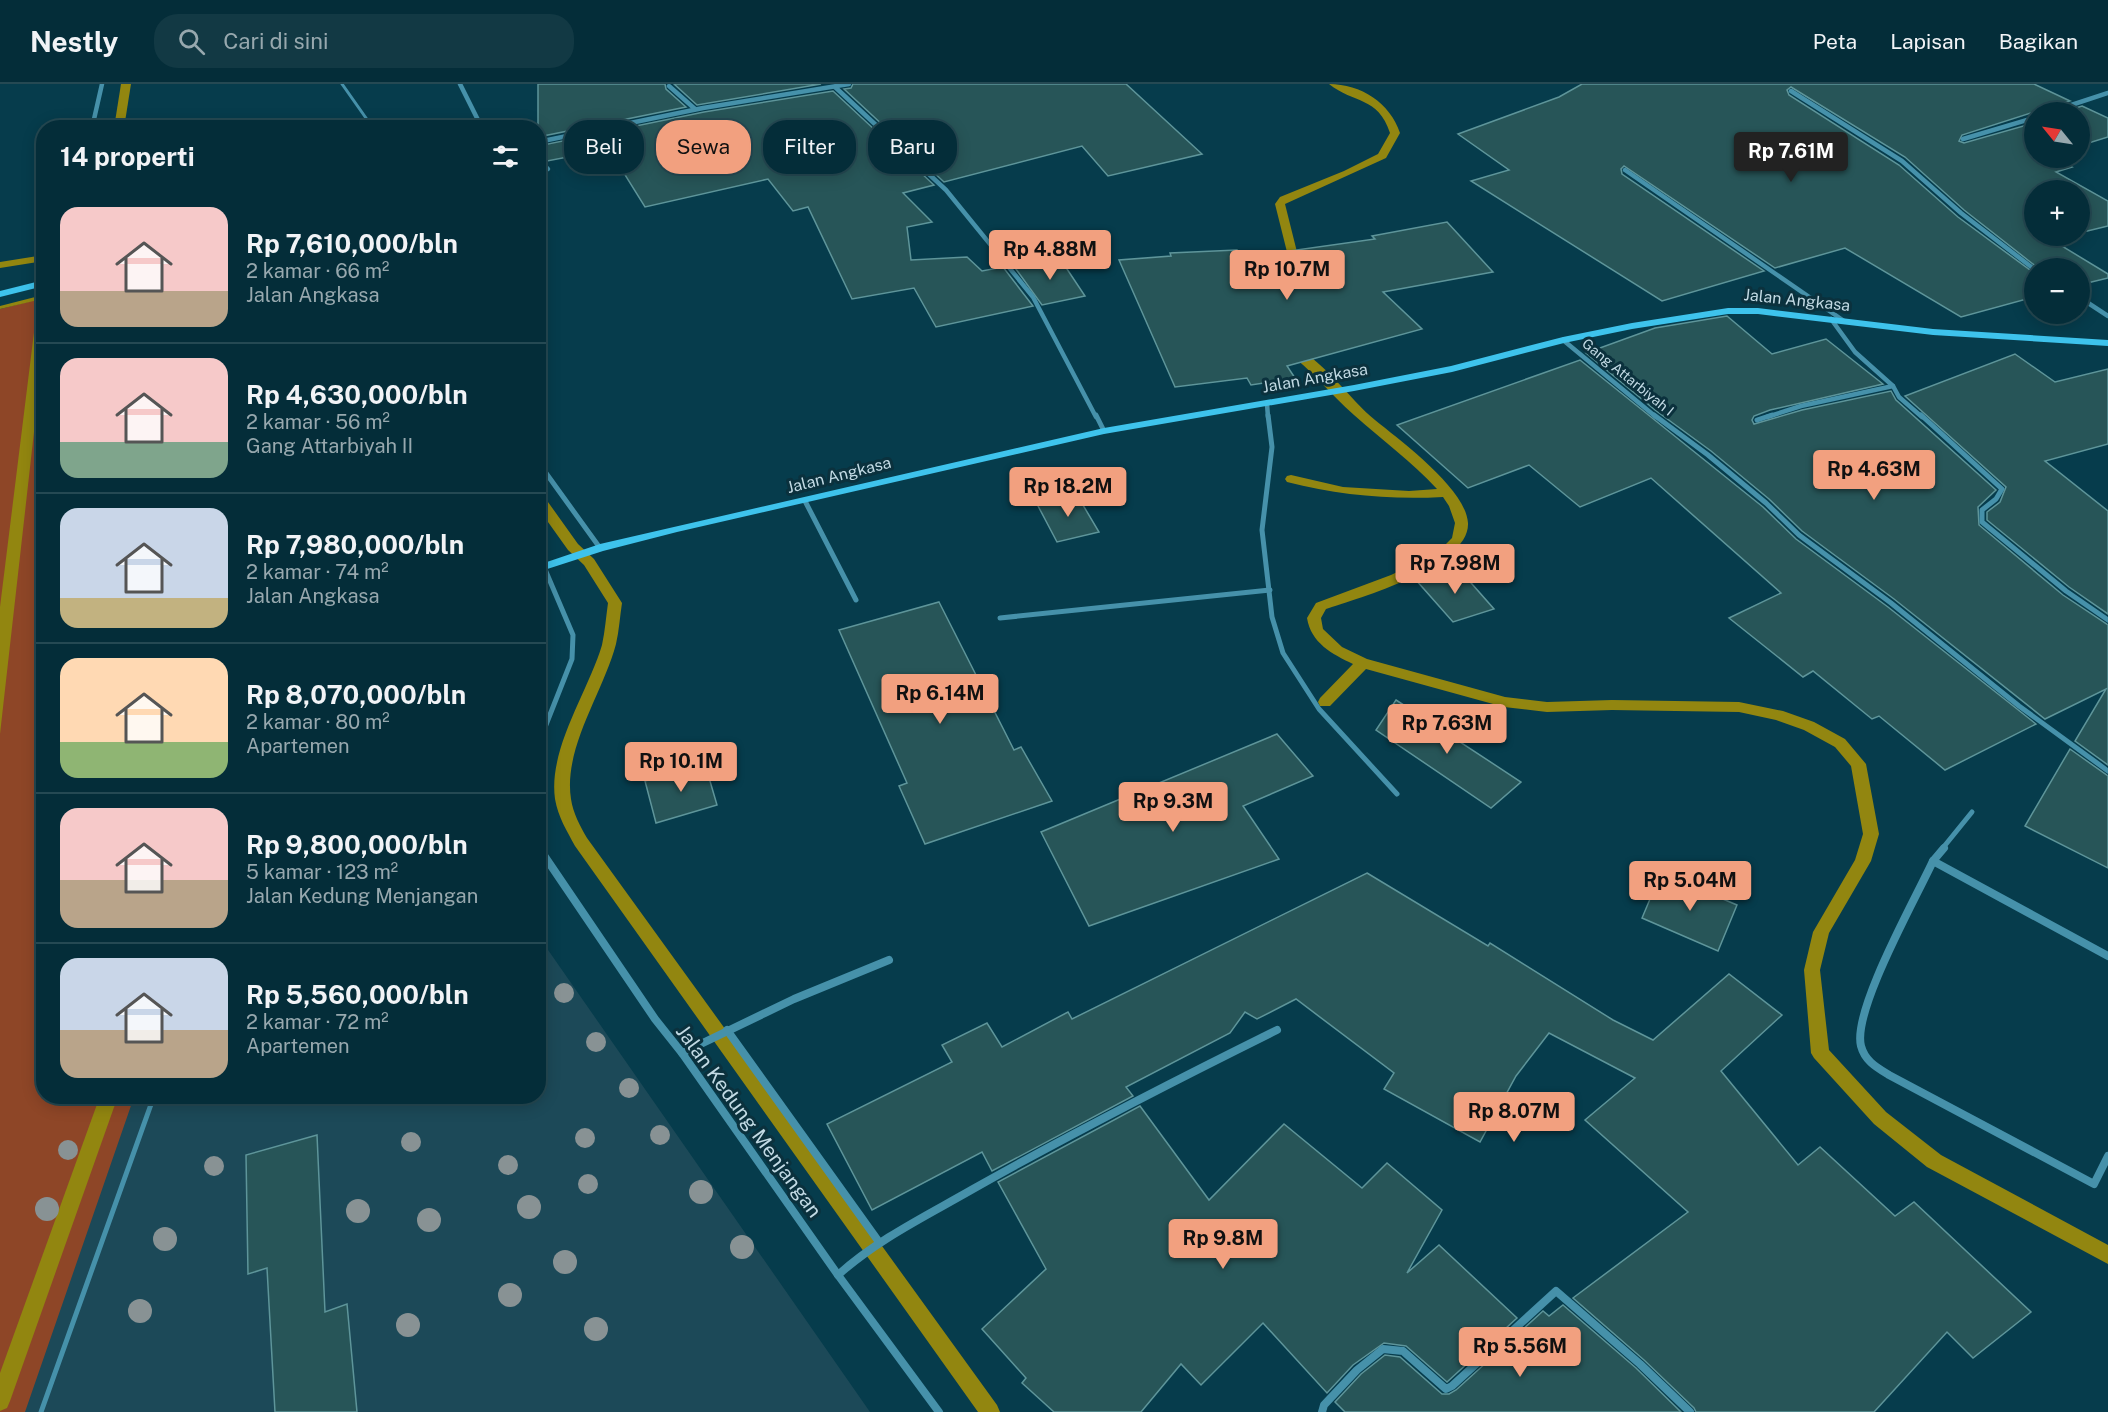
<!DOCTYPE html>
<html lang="id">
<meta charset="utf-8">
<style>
body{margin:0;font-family:"Public Sans",sans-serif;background:#123944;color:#f1f3f6;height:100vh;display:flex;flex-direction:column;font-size:22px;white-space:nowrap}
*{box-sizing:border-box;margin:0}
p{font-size:20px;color:#97a8ae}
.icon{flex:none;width:33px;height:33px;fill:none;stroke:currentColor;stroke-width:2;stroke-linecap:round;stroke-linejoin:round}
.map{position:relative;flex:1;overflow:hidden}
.panel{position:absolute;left:36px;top:36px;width:510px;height:984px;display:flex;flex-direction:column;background:#042d39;border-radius:24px;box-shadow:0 3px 15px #0003,0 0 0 2px #254953}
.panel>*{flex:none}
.top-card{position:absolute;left:564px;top:36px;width:570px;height:54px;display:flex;gap:12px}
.needle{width:39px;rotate:300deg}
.tools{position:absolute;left:2024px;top:18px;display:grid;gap:12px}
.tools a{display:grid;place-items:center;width:66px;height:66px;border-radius:50%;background:#042d39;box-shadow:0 3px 15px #0003,0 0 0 2px #254953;font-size:30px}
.price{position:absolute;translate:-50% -51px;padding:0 14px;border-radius:6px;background:#f2a07f;color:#111;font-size:20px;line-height:39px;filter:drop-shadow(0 2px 3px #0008)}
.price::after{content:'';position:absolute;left:50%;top:36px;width:18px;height:14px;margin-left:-9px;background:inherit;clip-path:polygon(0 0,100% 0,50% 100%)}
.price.on{background:#222;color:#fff}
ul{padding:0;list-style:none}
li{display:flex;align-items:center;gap:18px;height:150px;padding:0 24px}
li+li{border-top:2px solid #254953}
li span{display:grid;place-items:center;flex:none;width:168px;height:120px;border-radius:18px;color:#555}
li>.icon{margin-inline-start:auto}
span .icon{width:72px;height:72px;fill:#fffc;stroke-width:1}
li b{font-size:26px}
h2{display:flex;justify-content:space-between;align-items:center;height:72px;padding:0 24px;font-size:26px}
.tag{padding:0 21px;border-radius:24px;background:#042d39;box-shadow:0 3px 15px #0003,0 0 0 2px #254953;font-size:21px;line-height:54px}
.tag.on{background:#f2a07f;color:#111}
header{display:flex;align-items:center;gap:36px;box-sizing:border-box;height:84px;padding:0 30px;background:#042d39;border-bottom:2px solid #254953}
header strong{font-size:28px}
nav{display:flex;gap:33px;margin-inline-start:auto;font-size:21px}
.search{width:420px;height:54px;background:#123944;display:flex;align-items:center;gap:15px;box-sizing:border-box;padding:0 21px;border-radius:24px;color:#97a8ae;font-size:22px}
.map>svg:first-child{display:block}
.built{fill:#1c4958}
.green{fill:#8e4627}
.water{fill:#928610}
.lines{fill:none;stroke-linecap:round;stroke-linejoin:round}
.stream{fill:#928610;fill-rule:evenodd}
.building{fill:#275558;stroke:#5e959a;stroke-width:1.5}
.lane-far1{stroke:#4691aa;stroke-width:3}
.lane{stroke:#4691aa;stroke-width:5}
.street-far2{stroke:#4691aa;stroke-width:4.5}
.street-far1{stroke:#4691aa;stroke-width:5}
.street{stroke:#4691aa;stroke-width:8}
.secondary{fill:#3ec3ec;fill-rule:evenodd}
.tree{fill:#889294}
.labels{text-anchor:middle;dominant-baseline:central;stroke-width:6;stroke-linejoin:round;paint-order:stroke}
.far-street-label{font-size:14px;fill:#c2dae4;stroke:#0b313d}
.street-label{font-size:16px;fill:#c2dae4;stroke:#0b313d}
.near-street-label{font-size:20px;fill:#c2dae4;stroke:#0b313d}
</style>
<header>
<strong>Nestly</strong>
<div class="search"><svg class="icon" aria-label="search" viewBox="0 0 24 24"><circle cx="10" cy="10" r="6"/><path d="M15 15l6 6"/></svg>Cari di sini</div>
<nav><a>Peta</a><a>Lapisan</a><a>Bagikan</a></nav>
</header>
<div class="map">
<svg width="2108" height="1328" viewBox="0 0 2108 1328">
<rect width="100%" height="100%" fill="#063c4c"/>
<path class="built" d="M0,225L44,1012H538L539,853L870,1328H0Z"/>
<path class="green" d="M43,214L44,1012L134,1013L25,1328H0V225Z"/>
<path class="water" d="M43,211V268L0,650V523L38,216L0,225V222Z"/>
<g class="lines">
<g class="stream">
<path d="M121,0H131L124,44H114Z"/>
<path d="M1329,0C1361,0 1390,19 1400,49L1386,74L1285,120L1300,180L1298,188L1294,189L1289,186L1290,180L1275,120L1280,113L1344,87L1378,70L1390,49C1378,12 1354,20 1329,0Z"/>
<path d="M44,171V177L0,184V178Z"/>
<path d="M1290,262C1318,269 1351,317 1375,336C1401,357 1466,405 1468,439C1470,482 1359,514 1326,525L1321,534L1323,545L1342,563L1367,575L1505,613L1547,618L1612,616L1739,618L1783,627L1814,638L1845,655L1866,680L1879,750L1871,777L1829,849L1820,886L1829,966L1886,1028L1941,1071L2108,1161V1180L1927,1083L1874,1040L1814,974L1811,969L1804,886L1813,848L1855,776L1863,750L1851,682L1835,663L1804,646L1776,636L1739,628L1612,626L1547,628L1504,623L1366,585L1330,622H1320L1318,618L1320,614L1353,580C1332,570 1311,559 1307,534L1316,519L1391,491L1430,472L1444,462L1452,454L1455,439L1449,422L1443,413C1389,416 1339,411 1287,398L1285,395L1287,392L1291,391L1343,403L1409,407L1437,405C1412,378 1382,356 1354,331C1330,310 1312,286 1286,267L1284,265Z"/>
<path d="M538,410L543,411L578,460L594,475L622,519C620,532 619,547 616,560C603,609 563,664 571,715C573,729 580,742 587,754L997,1321L1000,1328H978L575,762C567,747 558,733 555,715C548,665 588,608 602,561C605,547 606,533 608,519L584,481L568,466L538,424Z"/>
<path d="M100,1012H118L10,1317L7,1324L0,1327V1289Z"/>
</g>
</g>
<g class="building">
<path d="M538,0H665L666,5L686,23L538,53Z"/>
<path d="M674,0H821L697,21Z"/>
<path d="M853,0H1126L1202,70L1108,92L1082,62L944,98L844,5L851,4Z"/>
<path d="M1582,0H2034L2070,17L2049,24L2046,28H2034L1962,51L1959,57L1964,59L2034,39V74H2055L2072,83L2056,88L2108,117V142L2079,149V106H2034V152H2069L2052,156L2108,190V194L2079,201V184H2038L1964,126L1905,73L1791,3L1787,6L1789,11L1899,81L1958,133L2034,189V213L1961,233L1845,164L1775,184L1624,82L1621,85L1622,90L1764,187L1662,217L1471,97L1509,86L1458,50L1559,13Z"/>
<path d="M833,7L934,101L903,109L932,138L907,143L911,176L967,173L982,187L1003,183L1033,222L936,243L914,204L852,215L808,123L793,127L768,95L645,123L609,65L547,77L538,71V62L704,28Z"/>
<path d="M2082,22L2108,34V53L2079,62V28H2063Z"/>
<path d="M1447,138L1493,188L1383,208L1422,245L1287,282L1295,294L1251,301L1247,294L1175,303L1119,176L1171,172L1170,169L1237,166L1239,174L1375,155L1372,152Z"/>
<path d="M1059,173L1085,212L1042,221L1013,181Z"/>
<path d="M1727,232L1772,270L1826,255L1883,300L1770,326L1754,332L1752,336L1754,340L1802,326L1891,307L1896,316L1996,406L1978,423L1979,441L2063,511L2108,541V681L2075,657L2106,605L2045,635L1894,515L1802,447L1769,415L1711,367L1655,326L1586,269L1655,244Z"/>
<path d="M2015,270L2055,298L2108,285V360L2045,377L2108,427V530L2069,503L1987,436V428L2000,418L2006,403L1905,312Z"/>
<path d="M1580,276L1763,423L1796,455L1888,523L2036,640L1945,686L1879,632L1872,635L1813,587L1803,593L1729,534L1781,509L1651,394L1580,423L1529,381L1468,404L1397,341Z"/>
<path d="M1077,411L1099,448L1057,458L1037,420Z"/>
<path d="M1457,483L1494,525L1453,538L1416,496Z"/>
<path d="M939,518L1014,666L1021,663L1052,717L925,760L899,702L907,699L839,546Z"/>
<path d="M1396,616L1521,698L1491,724L1376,646Z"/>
<path d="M1277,650L1313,692L1243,722L1279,775L1089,842L1041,748Z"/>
<path d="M2070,665L2108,692V784L2025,742Z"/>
<path d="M705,680L717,721L656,739L645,697Z"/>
<path d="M1367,789L1488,862L1490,859L1613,936L1653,956L1729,890L1782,931L1721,987L1798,1081L1820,1063L1895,1132L1914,1118L2031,1228L1973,1274L1947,1248L1874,1328H1696L1694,1324L1644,1276L1573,1214L1688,1128L1585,1036L1635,994L1549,949L1516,992L1480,1058L1384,1005L1394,989L1296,915L1257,935L1245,928L1230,949L1126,1003L1133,1012L992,1087L982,1068L872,1126L827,1040L952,978L942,961L987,939L1002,963L1068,928L1072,935Z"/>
<path d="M1661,789L1737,821L1718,867L1642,834Z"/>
<path d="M1140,1022L1209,1116L1284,1040L1362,1104L1387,1079L1442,1126L1407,1189L1439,1161L1517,1234L1447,1298L1406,1262L1384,1259L1353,1281L1327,1309L1263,1239L1201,1301L1181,1280L1141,1328H1054L1022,1299L1026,1294L982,1245L1046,1185L998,1098Z"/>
<path d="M317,1051L325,1228L347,1220L357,1328H275L267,1184L248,1190L246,1071Z"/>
<path d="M1563,1221L1636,1284L1681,1328H1345L1335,1318L1361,1290L1385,1271L1400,1273L1442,1310H1449L1456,1306L1543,1227L1549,1232Z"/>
</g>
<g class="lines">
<path class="lane-far1" d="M342,0L373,44"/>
<path class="lane" d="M41,1328L154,1012"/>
<g class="street-far2">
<path d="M669,2L695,25"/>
<path d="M835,3L946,106L1033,213L1096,333"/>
<path d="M1791,7L1902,77L1961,129L2034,185"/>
<path d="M2050,28L2108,9"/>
<path d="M92,44L102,0"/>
<path d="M456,44L479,38L460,0"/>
<path d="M1963,55L2034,34"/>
<path d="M538,58L703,24L849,0"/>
<path d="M538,75L548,85"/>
<path d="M1625,86L1844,237"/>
<path d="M2079,213L2108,232"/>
<path d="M1831,235L1855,268L1893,302L1899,313L1922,333"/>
<path d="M1563,256L1656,333"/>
<path d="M1267,320L1268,333"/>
<path d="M1767,333L1801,322L1893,302"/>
</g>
<g class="street-far1">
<path d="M1096,331L1104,347"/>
<path d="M1268,331L1272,363L1262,446L1272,533L1283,569L1319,625L1397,710"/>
<path d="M1654,331L1708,371L1766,419L1799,451L1891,519L2019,622L2108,687"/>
<path d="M1921,331L2002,405L1996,415L1982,426V438L2066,507L2108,536"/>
<path d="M1757,336L1772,331"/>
<path d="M538,378L600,464"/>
<path d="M805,417L856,516"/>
<path d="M1000,534L1270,506"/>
<path d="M538,661L572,575L573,551L544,483"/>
<path d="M538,762L540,765"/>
<path d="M1942,765L1972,728"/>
</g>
<g class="street">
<path d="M539,764L655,935L682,969L838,1191L939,1328"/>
<path d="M1944,764L1933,777C1916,814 1852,927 1861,962C1865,977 1876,983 1889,991L2094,1100L2108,1072"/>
<path d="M1933,777L2108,872"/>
<path d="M727,946L879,1158"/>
<path d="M682,969L794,915L889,876"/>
<path d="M838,1191C878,1155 926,1132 973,1105C1072,1049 1174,997 1277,946"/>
<path d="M1322,1328L1324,1321L1357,1286L1383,1265L1403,1267L1446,1305L1452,1302L1556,1207L1640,1280L1690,1328"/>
</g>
<g class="secondary">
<path d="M44,196V202L0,213V207Z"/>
<path d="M1728,224H1758L1933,245L2108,256V262L1933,251L1758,230H1728L1632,245L1564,259L1452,288L1354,307L1104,350L677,448L603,467L538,488V481L600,460L1104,344L1354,301L1451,282L1563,253L1632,239Z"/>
</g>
</g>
<g class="tree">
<circle cx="564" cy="909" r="10"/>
<circle cx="596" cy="958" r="10"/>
<circle cx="629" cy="1004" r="10"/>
<circle cx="660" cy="1051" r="10"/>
<circle cx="585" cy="1054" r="10"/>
<circle cx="411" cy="1058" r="10"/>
<circle cx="68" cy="1066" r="10"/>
<circle cx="508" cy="1081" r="10"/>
<circle cx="214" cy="1082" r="10"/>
<circle cx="588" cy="1100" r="10"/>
<circle cx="701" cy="1108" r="12"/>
<circle cx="529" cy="1123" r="12"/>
<circle cx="47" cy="1125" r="12"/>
<circle cx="358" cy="1127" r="12"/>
<circle cx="429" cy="1136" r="12"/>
<circle cx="165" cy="1155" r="12"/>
<circle cx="742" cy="1163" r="12"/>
<circle cx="565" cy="1178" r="12"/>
<circle cx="510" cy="1211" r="12"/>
<circle cx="140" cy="1227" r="12"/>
<circle cx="408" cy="1241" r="12"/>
<circle cx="596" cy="1245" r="12"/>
</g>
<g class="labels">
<g class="far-street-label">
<text transform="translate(1628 293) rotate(39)">Gang Attarbiyah I</text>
</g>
<g class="street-label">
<text transform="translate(1797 216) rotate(6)">Jalan Angkasa</text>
<text transform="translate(1315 294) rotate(-10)">Jalan Angkasa</text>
<text transform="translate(839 391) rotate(-14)">Jalan Angkasa</text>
</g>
<g class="near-street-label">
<text transform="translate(749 1037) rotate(54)">Jalan Kedung Menjangan</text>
</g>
</g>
</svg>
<div class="tools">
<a><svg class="needle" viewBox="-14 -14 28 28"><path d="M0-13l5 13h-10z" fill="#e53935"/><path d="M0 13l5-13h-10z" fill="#97a8ae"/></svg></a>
<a>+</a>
<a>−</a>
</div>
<b class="price on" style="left:1791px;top:99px">Rp 7.61M</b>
<b class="price" style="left:1050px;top:197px">Rp 4.88M</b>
<b class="price" style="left:1287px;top:217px">Rp 10.7M</b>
<b class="price" style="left:1874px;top:417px">Rp 4.63M</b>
<b class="price" style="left:1068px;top:434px">Rp 18.2M</b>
<b class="price" style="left:1455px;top:511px">Rp 7.98M</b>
<b class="price" style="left:940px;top:641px">Rp 6.14M</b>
<b class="price" style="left:1447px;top:671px">Rp 7.63M</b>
<b class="price" style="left:681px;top:709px">Rp 10.1M</b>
<b class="price" style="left:1173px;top:749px">Rp 9.3M</b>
<b class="price" style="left:1690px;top:828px">Rp 5.04M</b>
<b class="price" style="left:1514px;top:1059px">Rp 8.07M</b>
<b class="price" style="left:1223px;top:1186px">Rp 9.8M</b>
<b class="price" style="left:1520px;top:1294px">Rp 5.56M</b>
<div class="top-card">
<a class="tag">Beli</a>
<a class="tag on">Sewa</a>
<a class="tag">Filter</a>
<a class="tag">Baru</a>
</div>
<section class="panel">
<h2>14 properti<svg class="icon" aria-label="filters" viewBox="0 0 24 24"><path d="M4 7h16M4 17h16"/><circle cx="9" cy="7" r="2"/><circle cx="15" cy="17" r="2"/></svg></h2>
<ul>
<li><span style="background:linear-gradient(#f6c9c9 70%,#b9a48a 0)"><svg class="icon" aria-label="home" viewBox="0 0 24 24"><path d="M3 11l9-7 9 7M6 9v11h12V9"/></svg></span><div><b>Rp 7,610,000/bln</b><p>2 kamar · 66 m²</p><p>Jalan Angkasa</p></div></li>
<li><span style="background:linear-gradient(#f6c9c9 70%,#7fa58c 0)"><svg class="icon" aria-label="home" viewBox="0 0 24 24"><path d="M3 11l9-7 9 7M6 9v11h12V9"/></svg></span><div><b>Rp 4,630,000/bln</b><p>2 kamar · 56 m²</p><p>Gang Attarbiyah II</p></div></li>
<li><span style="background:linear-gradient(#c9d6e8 75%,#c2b280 0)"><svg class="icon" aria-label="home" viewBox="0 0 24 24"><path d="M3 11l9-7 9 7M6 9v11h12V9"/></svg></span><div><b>Rp 7,980,000/bln</b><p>2 kamar · 74 m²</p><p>Jalan Angkasa</p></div></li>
<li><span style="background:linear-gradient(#ffd9b3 70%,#8fb573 0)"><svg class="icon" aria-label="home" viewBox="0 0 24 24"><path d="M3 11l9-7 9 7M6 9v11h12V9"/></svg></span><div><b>Rp 8,070,000/bln</b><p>2 kamar · 80 m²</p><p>Apartemen</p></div></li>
<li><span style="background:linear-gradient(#f6c9c9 60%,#b9a48a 0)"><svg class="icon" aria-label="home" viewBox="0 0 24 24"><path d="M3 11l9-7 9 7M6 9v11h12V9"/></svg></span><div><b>Rp 9,800,000/bln</b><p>5 kamar · 123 m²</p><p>Jalan Kedung Menjangan</p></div></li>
<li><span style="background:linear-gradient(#c9d6e8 60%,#b9a48a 0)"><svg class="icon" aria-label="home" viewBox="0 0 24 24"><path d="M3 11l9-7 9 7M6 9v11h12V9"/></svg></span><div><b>Rp 5,560,000/bln</b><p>2 kamar · 72 m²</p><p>Apartemen</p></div></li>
</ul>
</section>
</div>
